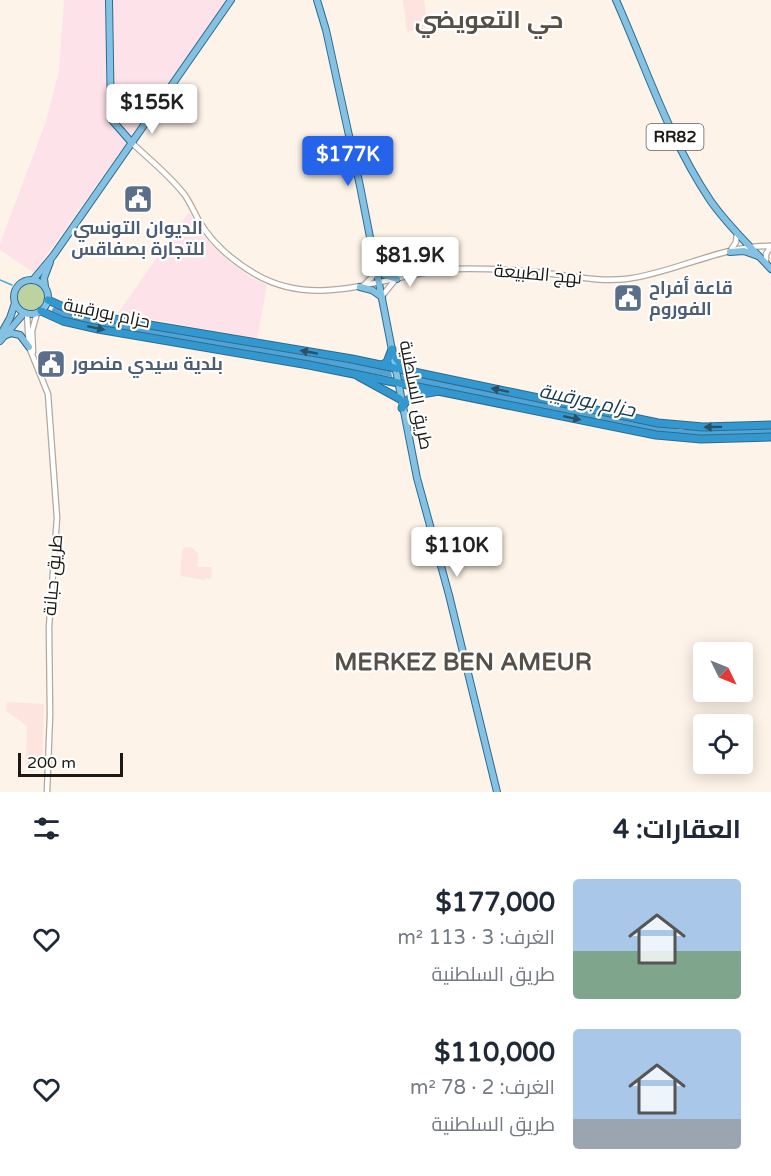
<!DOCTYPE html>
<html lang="ar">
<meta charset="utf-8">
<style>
body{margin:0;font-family:"Varela Round",Cairo,sans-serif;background:#f6f6f7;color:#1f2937;direction:rtl;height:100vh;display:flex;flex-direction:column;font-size:22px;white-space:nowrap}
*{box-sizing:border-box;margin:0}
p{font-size:20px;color:#747a83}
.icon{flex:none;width:33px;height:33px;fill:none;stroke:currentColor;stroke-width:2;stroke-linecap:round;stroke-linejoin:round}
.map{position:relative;height:792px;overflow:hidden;direction:ltr}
.panel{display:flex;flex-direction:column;background:#fff;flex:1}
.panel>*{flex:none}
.needle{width:39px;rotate:133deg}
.controls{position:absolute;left:693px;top:642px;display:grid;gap:12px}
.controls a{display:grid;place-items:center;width:60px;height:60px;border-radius:6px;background:#fff;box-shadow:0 3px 15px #0003;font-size:30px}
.scale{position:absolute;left:18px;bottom:15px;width:105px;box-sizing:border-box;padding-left:6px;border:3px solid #1c1915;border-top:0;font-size:16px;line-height:21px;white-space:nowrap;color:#1c1915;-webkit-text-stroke:4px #fff;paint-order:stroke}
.price{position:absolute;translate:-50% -51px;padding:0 14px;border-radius:6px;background:#fff;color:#222;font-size:20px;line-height:39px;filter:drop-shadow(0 2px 3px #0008)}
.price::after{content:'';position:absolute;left:50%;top:36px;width:18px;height:14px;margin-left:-9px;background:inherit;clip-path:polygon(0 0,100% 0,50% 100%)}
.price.selected{background:#2563eb;color:#fff}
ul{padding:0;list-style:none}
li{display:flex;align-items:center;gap:18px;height:150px;padding:0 30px}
li span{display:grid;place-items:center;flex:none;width:168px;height:120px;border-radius:6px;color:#555}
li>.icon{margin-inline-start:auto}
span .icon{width:72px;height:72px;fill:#fffc;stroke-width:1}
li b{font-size:26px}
h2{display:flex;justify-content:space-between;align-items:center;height:72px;padding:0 30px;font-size:26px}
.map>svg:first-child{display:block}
.industrial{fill:#fde3e9}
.education{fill:#fee4df}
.green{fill:#bcd39f}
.water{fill:#52a3d5}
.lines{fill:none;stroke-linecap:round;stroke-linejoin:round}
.stream{stroke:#52a3d5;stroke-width:1.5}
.minor-casing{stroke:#b2a89e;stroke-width:7}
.major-casing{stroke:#2c6c8f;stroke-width:8}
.highway-casing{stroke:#2c6c8f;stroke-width:9}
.minor{stroke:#fff;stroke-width:4.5}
.major{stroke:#85c1e3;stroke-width:6}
.highway{stroke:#3498d0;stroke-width:7}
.oneway{fill:#275269}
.labels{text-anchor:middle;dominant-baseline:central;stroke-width:4.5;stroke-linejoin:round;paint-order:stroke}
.shield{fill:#fff;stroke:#605e5b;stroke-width:1.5}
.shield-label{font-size:16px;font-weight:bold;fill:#1c1915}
.service-label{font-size:18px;font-weight:bold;fill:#4e5e75;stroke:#fff;text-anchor:start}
.street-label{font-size:18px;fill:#1c1915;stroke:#fff}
.water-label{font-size:20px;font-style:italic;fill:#14384d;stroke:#fff}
.district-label{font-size:24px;font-weight:bold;fill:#584f46;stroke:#fff}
</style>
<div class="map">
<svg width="771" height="792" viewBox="0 0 771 792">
<rect width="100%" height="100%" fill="#fdf3e8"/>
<g class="industrial">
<path d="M64,0H228L34,273L0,250V243L45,124L59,71Z"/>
<path d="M189,212L205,238L228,261L252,278L267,285L257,339L118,313Z"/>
</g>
<g class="education">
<path d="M403,0H424L427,23L423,29L407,32Z"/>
<path d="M185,547L193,548L198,554V567H212L211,579L205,578V580L180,576L182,551Z"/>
<path d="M7,702L44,704L42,766L35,768L34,771H28L26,765L27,726L6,711Z"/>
</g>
<circle class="green" cx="31" cy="297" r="13"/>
<g class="water">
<path d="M54,307L85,317L391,370L392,377L73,321L50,313Z"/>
<path d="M399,373L561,405L582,412L682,430L771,427V435L697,437L658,432L583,418L400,379Z"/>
</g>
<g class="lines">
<path class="stream" d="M0,280L12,285"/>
<g class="minor-casing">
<g id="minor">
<path d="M132,143C149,159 169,175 184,194C190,202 194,212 199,221C212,243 233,261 255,274C320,312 387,273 454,269C484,268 515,270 545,273C572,276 599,282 626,279C675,273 722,245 771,246"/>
<path d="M731,250L736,242L737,233"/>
<path d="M766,262V254L771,246"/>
<path d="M364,285L373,276L376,268"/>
<path d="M382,296L395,280"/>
<path d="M27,314L29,347L48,394L57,518L49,627L50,715L47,792"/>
<path d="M33,352L32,331L37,313"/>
</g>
</g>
<g class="major-casing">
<g id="major">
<path d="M109,0L111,119L132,143"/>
<path d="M317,0L326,30L360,186L417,478L449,595L497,792"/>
<path d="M616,0C646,67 669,139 710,200C727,225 751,247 771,269"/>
<path d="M730,252L744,251L758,256"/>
<path d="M377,268L384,275L397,279"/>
<path d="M33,280L53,256L231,0"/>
<circle cx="31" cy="297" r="17"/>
<path d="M45,287L44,278L50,262"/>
<path d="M360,287L372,290L382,297"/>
<path d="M1,334L10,318L15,303"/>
<path d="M4,336L11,333L20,335L29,347"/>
<path d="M0,341L24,313"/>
</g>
</g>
<g class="highway-casing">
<g id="highway">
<path d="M48,300L68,309L102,317L352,359L658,423L703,427L771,425"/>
<path d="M41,311L63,321L98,329L309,365L656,435L701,439L771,437"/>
<path d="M393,354L405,370"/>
<path d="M382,365L387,362L392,349"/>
<path d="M358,376L400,399"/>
<path d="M402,408C407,394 425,394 438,391"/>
</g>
</g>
<use href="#minor" class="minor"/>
<use href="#major" class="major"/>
<use href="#highway" class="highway"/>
</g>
<defs><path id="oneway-solid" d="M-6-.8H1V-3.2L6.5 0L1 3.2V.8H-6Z" transform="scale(1.5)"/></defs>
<g class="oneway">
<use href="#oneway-solid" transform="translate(96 328) rotate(12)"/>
<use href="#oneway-solid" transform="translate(309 352) rotate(-170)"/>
<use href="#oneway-solid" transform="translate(500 390) rotate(-168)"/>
<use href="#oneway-solid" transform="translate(572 418) rotate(12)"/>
<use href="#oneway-solid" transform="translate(713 427) rotate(179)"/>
</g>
<defs>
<g id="civic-square" transform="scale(1.5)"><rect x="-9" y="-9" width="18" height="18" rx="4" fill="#5c6f8a" stroke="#fff"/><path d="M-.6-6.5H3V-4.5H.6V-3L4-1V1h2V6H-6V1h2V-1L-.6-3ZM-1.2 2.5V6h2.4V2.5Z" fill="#fff"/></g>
</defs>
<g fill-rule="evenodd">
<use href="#civic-square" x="138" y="199"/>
<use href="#civic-square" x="628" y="298"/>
<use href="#civic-square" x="51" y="364"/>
</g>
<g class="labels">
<rect class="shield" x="646.5" y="124" width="57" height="26" rx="4.5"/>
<g class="shield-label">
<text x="675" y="137">RR82</text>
</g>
<g class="service-label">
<text x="138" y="228" text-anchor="middle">الديوان التونسي<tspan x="138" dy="21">للتجارة بصفاقس</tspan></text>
<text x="649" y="288">قاعة أفراح<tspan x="649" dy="21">الفوروم</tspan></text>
<text x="72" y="364">بلدية سيدي منصور</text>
</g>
<g class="street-label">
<text transform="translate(538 274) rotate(5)">نهج الطبيعة</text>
<text transform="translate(107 313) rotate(12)">حزام بورقيبة</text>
<text transform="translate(416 395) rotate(79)">طريق السلطنية</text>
<text transform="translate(53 575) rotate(-85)">طريق حبانة</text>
</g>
<g class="water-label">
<text transform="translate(587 401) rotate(12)">حزام بورقيبة</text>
</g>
<g class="district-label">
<text x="489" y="20">حي التعويضي</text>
<text x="463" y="662">MERKEZ BEN AMEUR</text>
</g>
</g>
</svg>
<div class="controls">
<a><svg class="needle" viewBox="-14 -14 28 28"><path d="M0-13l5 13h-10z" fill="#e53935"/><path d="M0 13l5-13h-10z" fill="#747a83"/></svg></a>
<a><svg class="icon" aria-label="locate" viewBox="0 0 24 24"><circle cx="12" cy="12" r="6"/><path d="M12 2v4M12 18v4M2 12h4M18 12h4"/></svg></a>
</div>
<div class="scale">200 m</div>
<b class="price" style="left:152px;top:135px">$155K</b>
<b class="price selected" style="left:348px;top:187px">$177K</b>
<b class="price" style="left:410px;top:288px">$81.9K</b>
<b class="price" style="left:457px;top:578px">$110K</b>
</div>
<section class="panel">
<h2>العقارات: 4<svg class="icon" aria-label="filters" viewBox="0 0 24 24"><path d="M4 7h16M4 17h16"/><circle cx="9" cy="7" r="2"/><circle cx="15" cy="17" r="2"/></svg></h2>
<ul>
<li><span style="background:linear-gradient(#a9c7e8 60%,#7fa58c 0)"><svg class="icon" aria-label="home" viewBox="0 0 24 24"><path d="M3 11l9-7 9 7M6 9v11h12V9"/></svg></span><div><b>$177,000</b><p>الغرف: 3 · 113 m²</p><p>طريق السلطنية</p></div><svg class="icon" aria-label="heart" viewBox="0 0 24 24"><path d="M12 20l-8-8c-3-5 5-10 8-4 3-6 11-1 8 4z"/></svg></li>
<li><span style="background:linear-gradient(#a9c7e8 75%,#9aa5b1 0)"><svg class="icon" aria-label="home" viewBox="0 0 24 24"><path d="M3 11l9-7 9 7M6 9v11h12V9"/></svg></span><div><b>$110,000</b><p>الغرف: 2 · 78 m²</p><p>طريق السلطنية</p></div><svg class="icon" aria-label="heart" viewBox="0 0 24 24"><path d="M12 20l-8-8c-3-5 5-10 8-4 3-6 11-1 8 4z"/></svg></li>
</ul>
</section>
